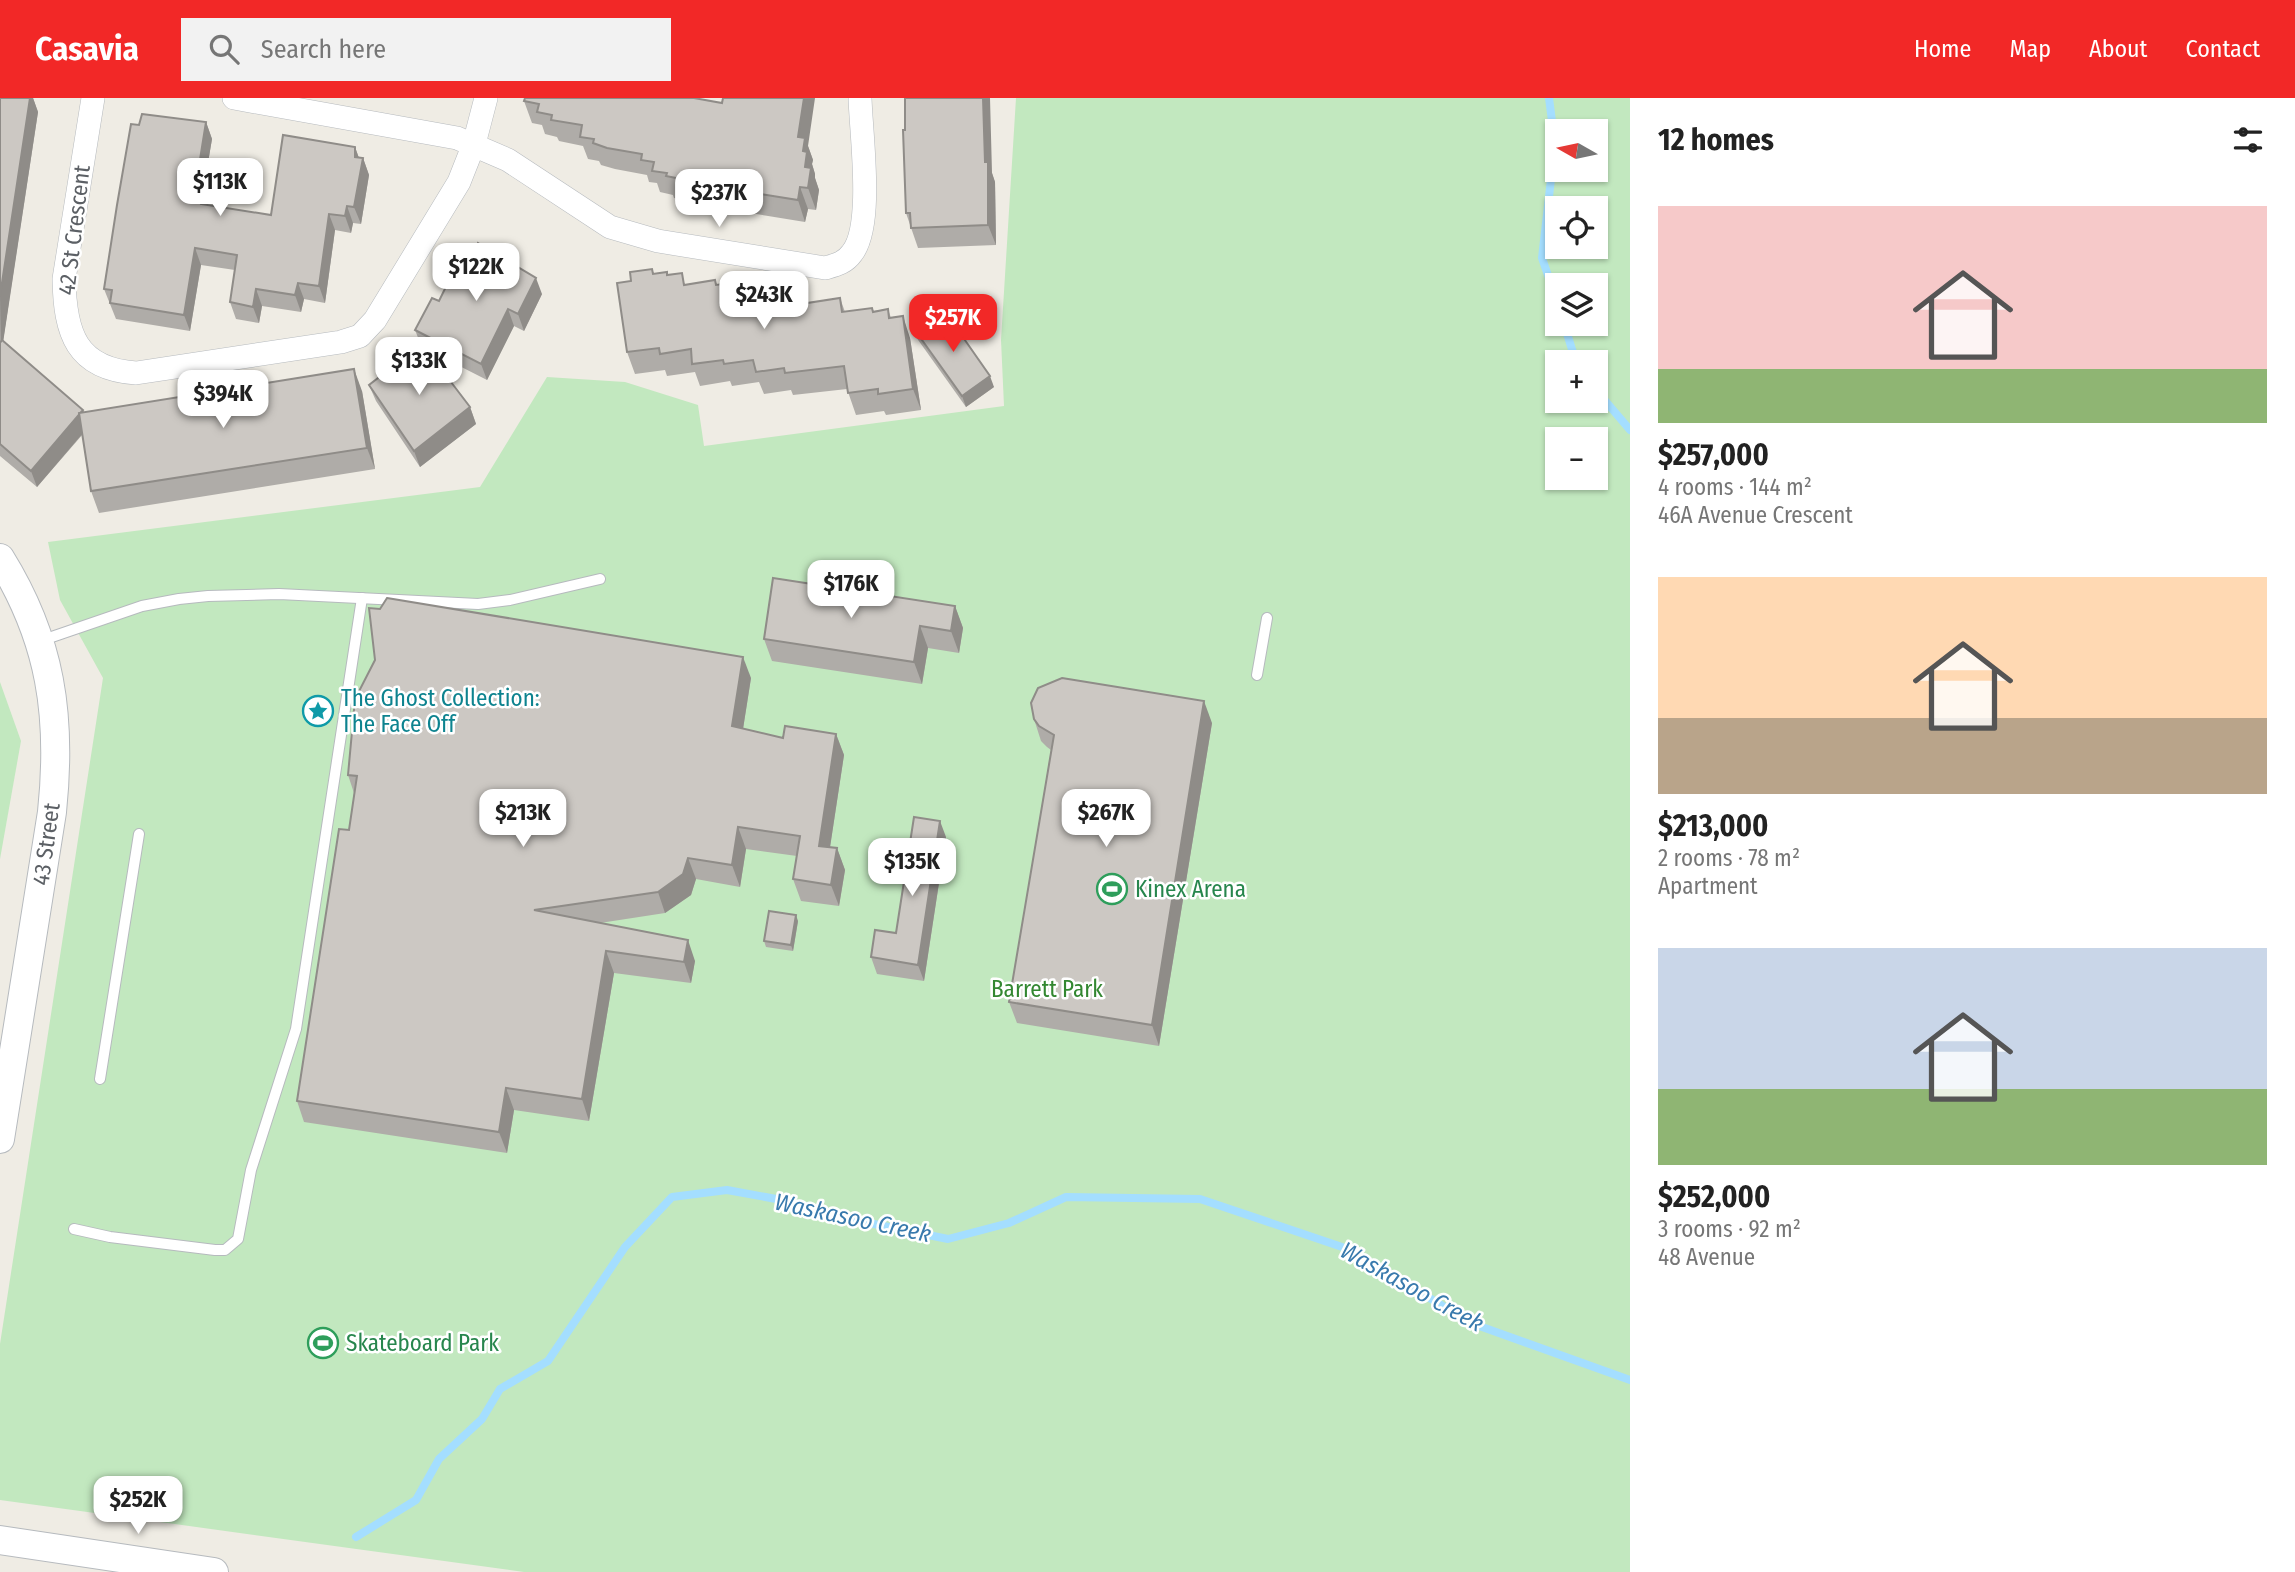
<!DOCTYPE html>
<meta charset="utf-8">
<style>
body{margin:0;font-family:"Fira Sans Condensed",sans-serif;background:#f2f2f2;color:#222;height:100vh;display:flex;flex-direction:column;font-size:26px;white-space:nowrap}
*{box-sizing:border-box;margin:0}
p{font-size:23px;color:#767676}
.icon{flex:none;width:38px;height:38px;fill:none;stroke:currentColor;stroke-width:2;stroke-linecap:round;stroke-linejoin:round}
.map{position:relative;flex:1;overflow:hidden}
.details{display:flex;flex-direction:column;background:#fff;width:665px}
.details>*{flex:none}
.needle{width:46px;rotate:279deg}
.controls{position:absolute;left:1545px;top:21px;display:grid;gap:14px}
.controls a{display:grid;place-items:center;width:63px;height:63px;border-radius:0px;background:#fff;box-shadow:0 2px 5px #0004;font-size:35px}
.price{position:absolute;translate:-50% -60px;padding:0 16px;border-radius:14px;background:#fff;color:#222;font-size:23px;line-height:46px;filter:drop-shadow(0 2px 4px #0008)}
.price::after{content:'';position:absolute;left:50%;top:42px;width:21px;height:16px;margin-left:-10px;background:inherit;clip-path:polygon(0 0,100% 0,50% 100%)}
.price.current{background:#f22827;color:#fff}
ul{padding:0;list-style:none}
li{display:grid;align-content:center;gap:14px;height:371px;padding:0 28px}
li span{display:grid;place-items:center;height:217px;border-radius:0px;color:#555}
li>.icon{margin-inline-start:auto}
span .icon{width:126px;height:126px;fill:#fffc;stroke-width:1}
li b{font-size:30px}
h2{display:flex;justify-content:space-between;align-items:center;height:84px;padding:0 28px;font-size:30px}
header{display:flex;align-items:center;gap:42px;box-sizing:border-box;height:98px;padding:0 35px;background:#f22827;color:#fff}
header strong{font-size:33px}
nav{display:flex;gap:38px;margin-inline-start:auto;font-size:24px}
.search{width:490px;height:63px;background:#f2f2f2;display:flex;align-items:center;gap:18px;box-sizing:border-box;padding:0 24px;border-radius:0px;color:#767676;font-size:26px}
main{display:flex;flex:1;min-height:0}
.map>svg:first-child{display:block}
.green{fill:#c2e8bf;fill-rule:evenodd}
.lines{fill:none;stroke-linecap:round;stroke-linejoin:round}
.stream{stroke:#a4deff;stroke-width:8}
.service-casing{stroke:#b6babe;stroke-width:12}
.minor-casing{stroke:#b6babe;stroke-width:24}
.tertiary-casing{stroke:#b6babe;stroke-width:30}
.service{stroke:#fff;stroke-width:10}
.minor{stroke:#fff;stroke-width:23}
.tertiary{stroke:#fff;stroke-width:28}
.wall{fill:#afaca8}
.shaded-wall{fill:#8f8c88}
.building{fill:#ccc8c3;stroke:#8f8c88;stroke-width:2}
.labels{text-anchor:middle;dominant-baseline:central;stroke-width:5;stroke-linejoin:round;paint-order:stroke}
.street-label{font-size:23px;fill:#5c6065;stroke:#fff}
.culture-label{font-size:23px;fill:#0d838f;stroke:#fff;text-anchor:start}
.leisure-label{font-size:23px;fill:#27864d;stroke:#fff;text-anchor:start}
.park-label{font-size:23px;fill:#338731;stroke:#fff}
.water-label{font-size:24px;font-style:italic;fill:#397aad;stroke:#fff}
</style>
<header>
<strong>Casavia</strong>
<div class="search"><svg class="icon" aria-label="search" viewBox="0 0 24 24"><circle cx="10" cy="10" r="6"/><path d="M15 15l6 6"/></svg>Search here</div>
<nav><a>Home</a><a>Map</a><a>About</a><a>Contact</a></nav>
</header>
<main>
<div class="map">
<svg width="1630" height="1474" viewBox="0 0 1630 1474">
<rect width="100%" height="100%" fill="#efece4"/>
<g class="green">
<path d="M1016,0H1630V1474H524L0,1402V1246L103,580L60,502L48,444L480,389L547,279L625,284L698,307L704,348L1004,308L1001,242ZM1558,33H1596V72H1558ZM1558,110H1596V149H1558ZM1558,187H1596V226H1558ZM1558,264H1596V303H1558ZM1558,341H1596V380H1558Z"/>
<path d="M0,584L21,643L0,761Z"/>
</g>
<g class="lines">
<g class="stream">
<path d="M1549,0L1555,46L1542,160L1558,206"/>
<path d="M1564,226L1576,264"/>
<path d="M1596,292L1630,332"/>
<path d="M356,1439L416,1402L439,1361L482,1321L500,1291L548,1263L625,1149L672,1099L727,1092L787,1103L859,1123L948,1141L1009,1125L1066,1099L1200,1101L1348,1151L1471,1225L1630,1282"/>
</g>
<g class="service-casing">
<g id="service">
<path d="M40,543L142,508L179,501L208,498L279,496L478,506L510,502L600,481"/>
<path d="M1257,577L1267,520"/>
<path d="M100,981L139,736"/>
<path d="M74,1131L110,1139L215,1152H225L238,1141L251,1072L296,931L362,500"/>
</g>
</g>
<g class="minor-casing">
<g id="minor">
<path d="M93,0L64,181C65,235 76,271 136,275L341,244L360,238L375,222L459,84L474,46L486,0"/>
<path d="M234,0L457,40L508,62L610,129L658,143L825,170C836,167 845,165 852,155C874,128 861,36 860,0"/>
</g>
</g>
<g class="tertiary-casing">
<g id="tertiary">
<path d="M0,460C51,542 62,618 52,714L0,1041"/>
<path d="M0,1442L214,1474"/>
</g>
</g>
<use href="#service" class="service"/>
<use href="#minor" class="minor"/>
<use href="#tertiary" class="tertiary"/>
</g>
<g class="wall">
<path d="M0,0H33L38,14L3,243L84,314L362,293L375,371L99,415L91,393L83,336L37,389L0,358Z"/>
<path d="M524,3L808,48L813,62L812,66L815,76V80L819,92L816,112L808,111L805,124L738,113L736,108L695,101L694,104L674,100L673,97L660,94L657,85L649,84L647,77L615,71L601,67L599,63L588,61L583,48L559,43L557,39L545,36L542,27L532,25Z"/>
<path d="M206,24L212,41L203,94L208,107L271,117L355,49L359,60H363L369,77L361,126L353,125L351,135L335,132L325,205L304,201L301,214L262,208L259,225L236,221L230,204L235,172L201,167L190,233L116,221L104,191L139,27Z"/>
<path d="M905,32L992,75L995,84L996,147L918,150L906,115Z"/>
<path d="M652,171L654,176L668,177L686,187L715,182L717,187L731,185L734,194L749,200L779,198L792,196L794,199L808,205L840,200L845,214L873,213L888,211L891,220L910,240L921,312L886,317L884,313L856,317L847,291L793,297L791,292L764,296L759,284L732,288L730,283L700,288L695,274L667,278L665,272L635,276L627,254L631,183Z"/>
<path d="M542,196L524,233L514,228L487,282L426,251L470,309L476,326L420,369L376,303L369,287L421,247L415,232L439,203Z"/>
<path d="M912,228L994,289L966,309L916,239Z"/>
<path d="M955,508L963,530L959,555L928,550L922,586L772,563L764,541Z"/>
<path d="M751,580L743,631L783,640L836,636L844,657L830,749L837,750L845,772L839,808L801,803L793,781L797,758L746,751L740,789L696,781L691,797L665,815L600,825L695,863L691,885L614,875L589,1023L514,1012L507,1055L304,1024L297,1003L349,732L354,695L348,677Z"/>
<path d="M1034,621L1212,625L1159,948L1017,925L1009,904L1051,652L1047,649L1041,643Z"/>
<path d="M946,739L924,883L877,876L871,859L896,835Z"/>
<path d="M798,823L793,853L766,849L764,843Z"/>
</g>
<g class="shaded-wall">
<path d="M30,0H33L38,14L1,258L0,198Z"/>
<path d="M804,0H815L808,48L813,62L812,66L815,76V80L819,92L816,112L808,90L805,69L798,39Z"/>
<path d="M983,0H990L992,75L995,84L996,147L988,127L985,64Z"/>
<path d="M206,24L212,41L203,94L209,111L207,122L195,93Z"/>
<path d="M355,49L361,66L363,60L369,77L361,126L354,109Z"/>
<path d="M687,79L695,101L694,104L686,82Z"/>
<path d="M800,89L808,111L805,124L798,102Z"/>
<path d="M347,108L353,125L351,135L345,118Z"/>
<path d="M329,116L335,132L325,205L319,188Z"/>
<path d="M195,150L201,167L190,233L184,217Z"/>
<path d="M536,180L542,196L524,233L518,216Z"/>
<path d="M298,185L304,201L301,214L295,197Z"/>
<path d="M256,191L262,208L259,225L253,209Z"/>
<path d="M508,211L514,228L487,282L481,266Z"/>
<path d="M903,218L910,240L921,312L913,291Z"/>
<path d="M354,271L362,293L375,371L367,350Z"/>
<path d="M990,278L994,289L966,309L962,298Z"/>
<path d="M470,309L476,326L420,369L414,353Z"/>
<path d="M83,312L89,328L37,389L31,373Z"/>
<path d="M955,508L963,530L959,555L951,533Z"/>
<path d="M920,528L928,550L922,586L914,564Z"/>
<path d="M743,559L751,580L740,650L732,628Z"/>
<path d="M1204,603L1212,625L1159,948L1152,927Z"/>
<path d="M836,636L844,657L827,769L819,748Z"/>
<path d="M940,723L946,739L924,883L918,867Z"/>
<path d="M738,729L746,751L740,789L732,767Z"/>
<path d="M837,750L845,772L839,808L831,787Z"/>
<path d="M688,760L696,781L691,797L665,815L658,794Z"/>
<path d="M796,817L798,823L793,853L791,847Z"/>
<path d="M688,842L695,863L691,885L684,864Z"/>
<path d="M606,853L614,875L589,1023L582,1001Z"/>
<path d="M506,990L514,1012L507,1055L499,1034Z"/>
</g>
<g class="building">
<path d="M0,0H30L0,198Z"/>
<path d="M525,0H694L722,5L723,0H804L798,39L805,40L803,53L807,54L805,69L811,70L808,90L800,89L798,102L730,91L731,87L687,79L686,82L666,78L667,75L652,73L654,64L641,62L642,56L607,50L593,45L594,41L580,39L582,27L551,22L552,17L537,14L539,6L524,3Z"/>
<path d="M905,0H983L985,64H988V127L911,130L910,115H906L903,32H905Z"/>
<path d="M142,16L206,24L195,93L203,94L201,106L271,117L283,37L355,49V59L363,60L354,109L347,108L345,118L329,116L319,188L298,185L295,197L256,191L253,209L230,204L237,157L195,150L184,217L110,205L112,192L104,191L117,107L131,26L139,27Z"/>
<path d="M478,145L536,180L518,216L508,211L481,266L415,232L432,200L439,203L463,154L471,158Z"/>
<path d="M652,171L653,176L667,174V177L682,175L684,187L715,182L716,187L731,185L733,194L746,192L748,200L778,195V198L792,196L793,200L806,198L807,205L840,200L842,214L872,210L873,214L888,211L889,220L903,218L913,291L878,296V291L848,295L844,268L785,275L784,270L756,274L753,262L724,266L723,262L692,266L691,251L660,256L659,250L627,254L617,185L631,183L630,174Z"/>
<path d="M946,215L990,278L962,298L912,228L927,226L934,220L936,223Z"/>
<path d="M2,242L83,312L31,373L0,346V245Z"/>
<path d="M422,246L470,309L414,353L369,287Z"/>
<path d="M354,271L367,350L91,393L79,315Z"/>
<path d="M773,480L955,508L951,533L920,528L914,564L764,541Z"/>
<path d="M387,500L743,559L732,628L783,640L785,628L836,636L819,748L837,750L831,787L793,781L800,738L738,729L732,767L688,760L683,776L658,794L534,812L688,842L684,864L606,853L582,1001L506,990L499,1034L297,1003L339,731L349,732L357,678L348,677L355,601L375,562L369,510L380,511Z"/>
<path d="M1062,580L1204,603L1152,927L1009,904L1054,637L1039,628L1034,621L1031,605L1038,590Z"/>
<path d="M914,719L940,723L918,867L871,859L875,832L896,835Z"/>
<path d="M769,813L796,817L791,847L764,843Z"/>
</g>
<defs>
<g id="sight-ring" transform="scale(1.575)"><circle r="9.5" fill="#fff" stroke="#0f9aa8" stroke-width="1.5"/><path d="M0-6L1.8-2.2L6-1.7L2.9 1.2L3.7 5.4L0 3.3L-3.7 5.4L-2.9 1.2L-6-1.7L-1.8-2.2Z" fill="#0f9aa8"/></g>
<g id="stadium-ring" transform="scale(1.575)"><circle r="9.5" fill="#fff" stroke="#2e9e5b" stroke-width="1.5"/><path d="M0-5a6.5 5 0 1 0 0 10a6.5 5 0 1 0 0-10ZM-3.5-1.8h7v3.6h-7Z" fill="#2e9e5b"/></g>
</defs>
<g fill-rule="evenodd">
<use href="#sight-ring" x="318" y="613"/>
<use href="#stadium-ring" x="1112" y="791"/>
<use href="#stadium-ring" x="323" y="1245"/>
</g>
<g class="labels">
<g class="street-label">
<text transform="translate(74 132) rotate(-83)">42 St Crescent</text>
<text transform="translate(46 746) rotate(-82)">43 Street</text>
</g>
<g class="culture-label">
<text x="341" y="600">The Ghost Collection:<tspan x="341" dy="26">The Face Off</tspan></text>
</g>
<g class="leisure-label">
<text x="1135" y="791">Kinex Arena</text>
<text x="346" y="1245">Skateboard Park</text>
</g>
<g class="park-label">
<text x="1047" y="891">Barrett Park</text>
</g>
<g class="water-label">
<text transform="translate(853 1120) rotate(12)">Waskasoo Creek</text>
<text transform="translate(1412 1189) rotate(29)">Waskasoo Creek</text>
</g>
</g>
</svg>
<div class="controls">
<a><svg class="needle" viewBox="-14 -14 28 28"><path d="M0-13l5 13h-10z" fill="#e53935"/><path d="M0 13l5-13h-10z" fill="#767676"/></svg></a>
<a><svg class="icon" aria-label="locate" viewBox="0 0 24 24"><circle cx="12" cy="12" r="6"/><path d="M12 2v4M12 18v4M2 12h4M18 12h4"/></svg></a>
<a><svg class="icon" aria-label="layers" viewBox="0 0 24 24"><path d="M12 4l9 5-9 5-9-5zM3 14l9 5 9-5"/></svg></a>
<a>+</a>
<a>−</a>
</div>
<b class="price" style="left:220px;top:120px">$113K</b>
<b class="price" style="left:719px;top:131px">$237K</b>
<b class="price" style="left:476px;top:205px">$122K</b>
<b class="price" style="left:764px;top:233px">$243K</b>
<b class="price current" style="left:953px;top:256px">$257K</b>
<b class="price" style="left:419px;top:299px">$133K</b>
<b class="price" style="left:223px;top:332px">$394K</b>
<b class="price" style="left:851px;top:522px">$176K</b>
<b class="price" style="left:523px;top:751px">$213K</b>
<b class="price" style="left:1106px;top:751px">$267K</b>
<b class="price" style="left:912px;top:800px">$135K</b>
<b class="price" style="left:138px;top:1438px">$252K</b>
</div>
<section class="details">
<h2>12 homes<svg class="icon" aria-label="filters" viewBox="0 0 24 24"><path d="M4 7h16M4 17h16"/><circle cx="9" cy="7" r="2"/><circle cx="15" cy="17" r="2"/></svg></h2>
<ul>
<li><span style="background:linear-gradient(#f6c9c9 75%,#8fb573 0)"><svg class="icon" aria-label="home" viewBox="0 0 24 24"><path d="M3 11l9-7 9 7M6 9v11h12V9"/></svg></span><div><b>$257,000</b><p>4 rooms · 144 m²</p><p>46A Avenue Crescent</p></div></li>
<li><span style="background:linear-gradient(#ffd9b3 65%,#b9a48a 0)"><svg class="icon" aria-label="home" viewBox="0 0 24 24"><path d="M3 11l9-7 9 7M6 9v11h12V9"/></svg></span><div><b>$213,000</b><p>2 rooms · 78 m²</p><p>Apartment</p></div></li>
<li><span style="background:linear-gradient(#c9d6e8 65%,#8fb573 0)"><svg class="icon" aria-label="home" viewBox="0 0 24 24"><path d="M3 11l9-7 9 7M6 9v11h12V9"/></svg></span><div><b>$252,000</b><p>3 rooms · 92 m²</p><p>48 Avenue</p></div></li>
</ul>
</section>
</main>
